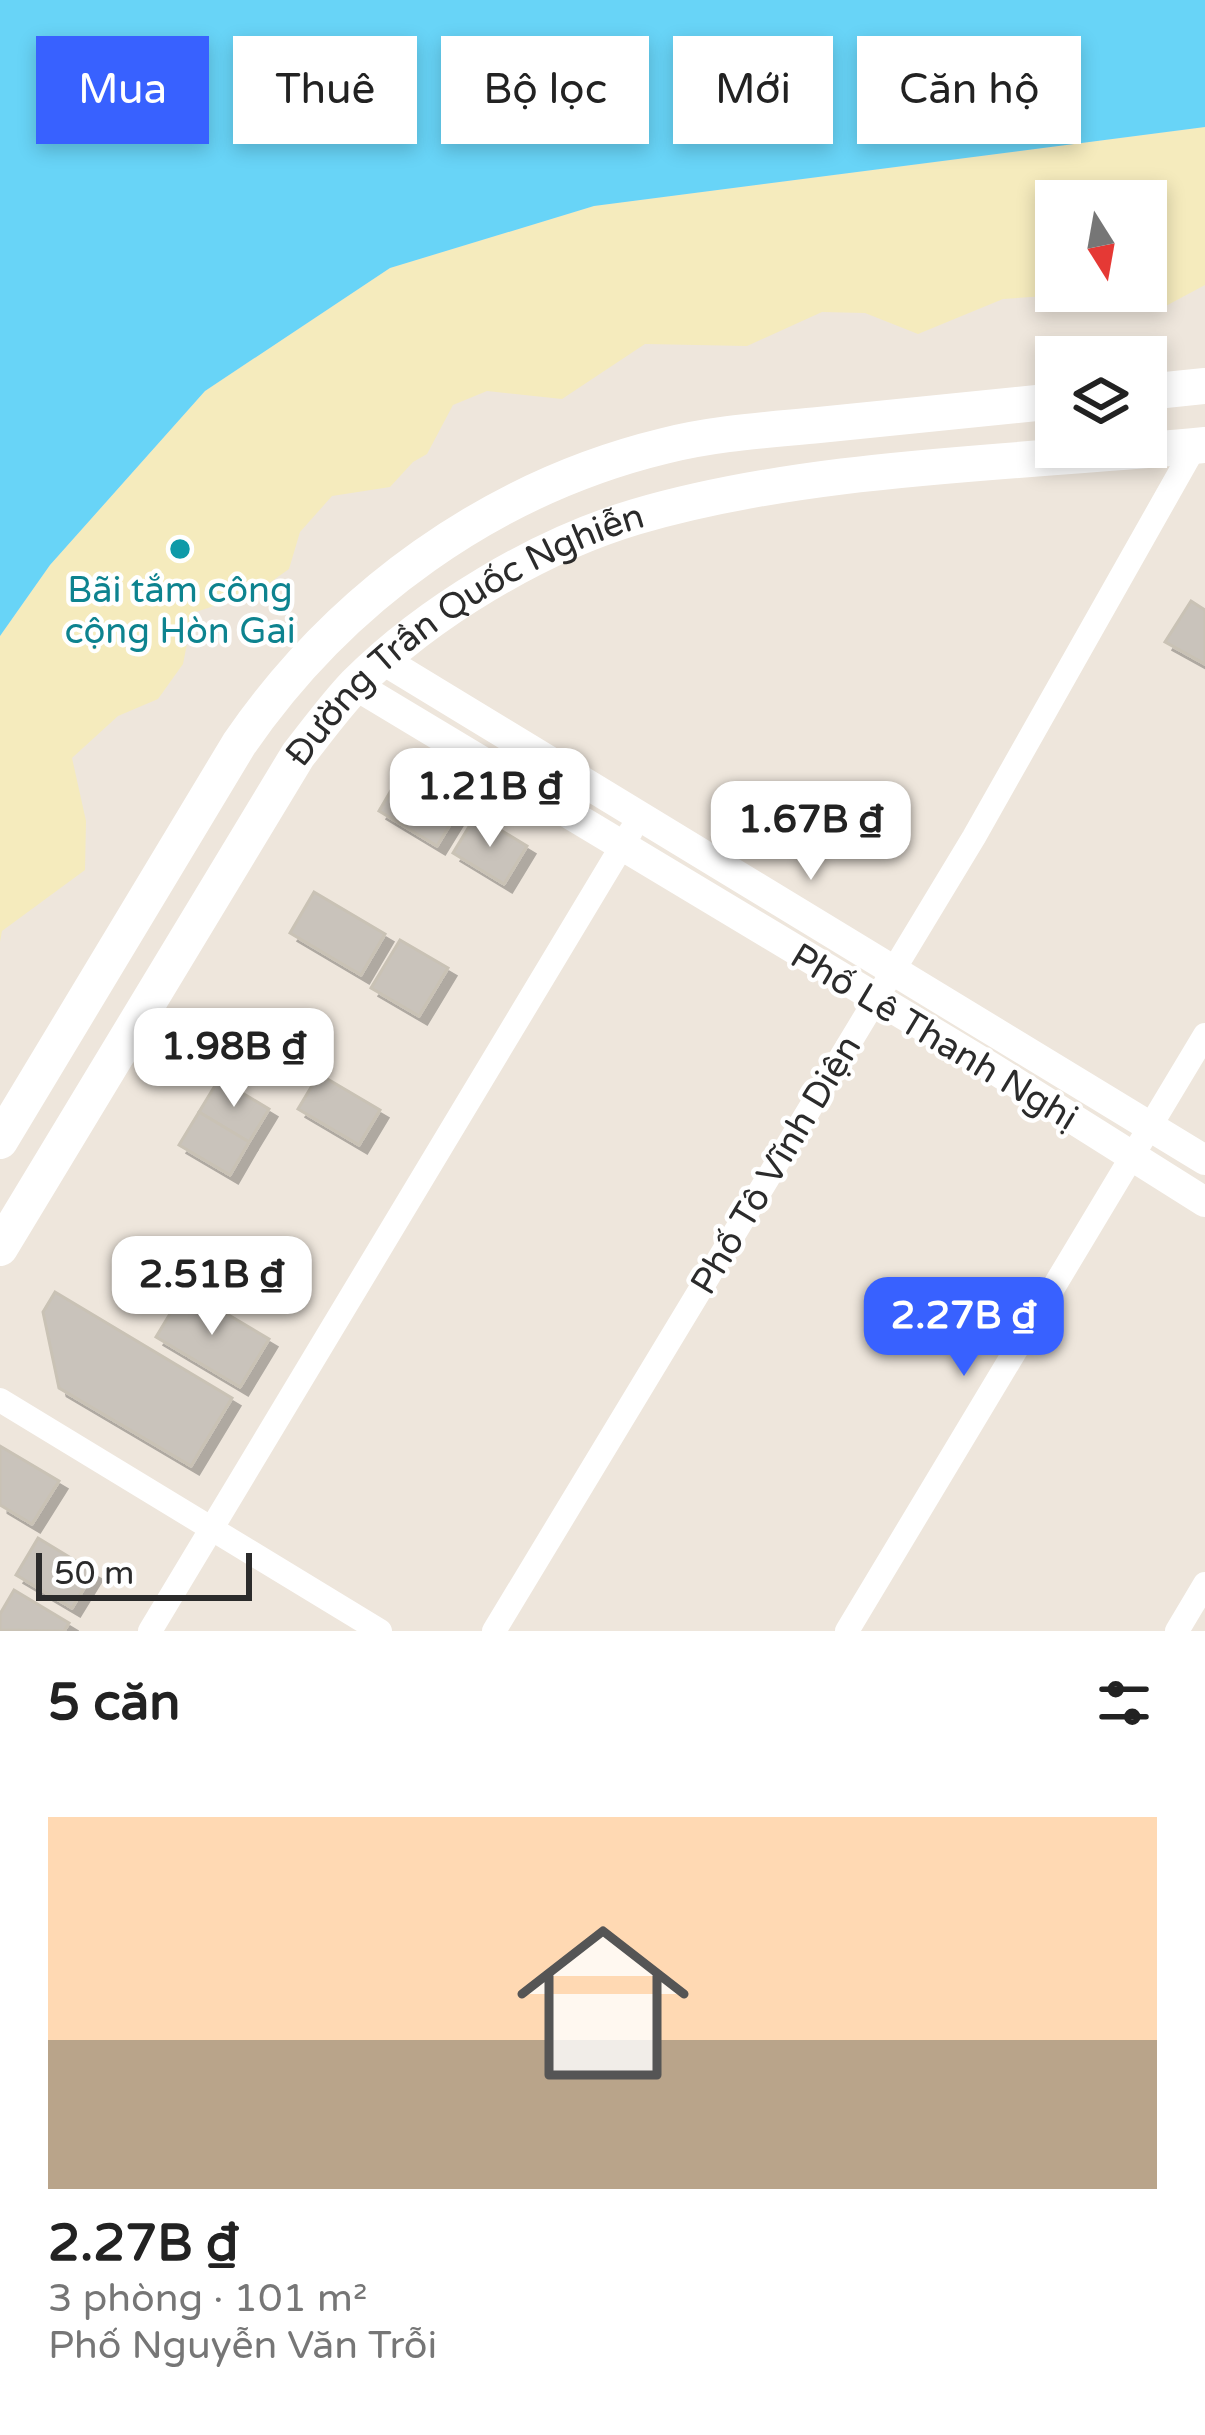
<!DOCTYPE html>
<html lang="vi">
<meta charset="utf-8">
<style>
body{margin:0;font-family:"Varela Round",sans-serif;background:#f2f2f2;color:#222;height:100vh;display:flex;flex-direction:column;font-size:45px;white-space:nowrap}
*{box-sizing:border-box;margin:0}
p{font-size:39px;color:#767676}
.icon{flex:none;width:66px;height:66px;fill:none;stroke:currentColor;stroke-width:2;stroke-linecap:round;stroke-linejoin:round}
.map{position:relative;height:1631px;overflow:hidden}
.details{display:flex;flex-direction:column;background:#fff;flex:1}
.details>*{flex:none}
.guide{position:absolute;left:36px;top:36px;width:1134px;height:108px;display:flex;gap:24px}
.needle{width:78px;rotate:169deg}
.fabs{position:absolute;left:1035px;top:180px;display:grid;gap:24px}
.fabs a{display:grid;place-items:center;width:132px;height:132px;border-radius:0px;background:#fff;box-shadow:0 6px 18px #0003;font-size:60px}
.scale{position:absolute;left:36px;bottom:30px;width:216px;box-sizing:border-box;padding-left:12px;border:6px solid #2b2b2b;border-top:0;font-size:33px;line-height:42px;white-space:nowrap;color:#2b2b2b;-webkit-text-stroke:9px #fff;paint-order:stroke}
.price{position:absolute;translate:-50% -102px;padding:0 27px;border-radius:24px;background:#fff;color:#222;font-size:39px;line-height:78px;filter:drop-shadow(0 3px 6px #0008)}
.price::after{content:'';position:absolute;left:50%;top:72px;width:36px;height:27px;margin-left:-18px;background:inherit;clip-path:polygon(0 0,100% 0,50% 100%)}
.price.current{background:#3861ff;color:#fff}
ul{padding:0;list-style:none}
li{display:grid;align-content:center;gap:24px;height:636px;padding:0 48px}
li+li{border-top:3px solid #e0e0e0}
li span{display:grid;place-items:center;height:372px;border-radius:0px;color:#555}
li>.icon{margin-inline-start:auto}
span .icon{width:216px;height:216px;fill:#fffc;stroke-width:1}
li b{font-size:51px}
h2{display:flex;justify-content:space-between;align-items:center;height:144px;padding:0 48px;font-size:51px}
.tag{padding:0 42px;border-radius:0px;background:#fff;box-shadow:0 6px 18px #0003;font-size:42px;line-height:108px}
.tag.current{background:#3861ff;color:#fff}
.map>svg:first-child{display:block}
.sand{fill:#f5ebbd;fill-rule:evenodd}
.water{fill:#68d4f7}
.building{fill:#c9c3bb;stroke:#c9c2b5;stroke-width:3;filter:url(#shadow)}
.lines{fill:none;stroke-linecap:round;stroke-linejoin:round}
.minor{stroke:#fff;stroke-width:24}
.tertiary{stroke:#fff;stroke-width:30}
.secondary{stroke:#fff;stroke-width:36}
.culture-dot{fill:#0f9aa8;stroke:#fff;stroke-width:4.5}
.labels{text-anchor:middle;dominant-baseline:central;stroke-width:9;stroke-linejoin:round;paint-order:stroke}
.culture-label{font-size:36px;fill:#0d838f;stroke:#fff}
.street-label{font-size:36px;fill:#2b2b2b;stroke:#fff}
</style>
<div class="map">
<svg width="1205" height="1631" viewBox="0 0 1205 1631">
<defs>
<filter id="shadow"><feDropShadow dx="8" dy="8" stdDeviation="0" flood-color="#0004"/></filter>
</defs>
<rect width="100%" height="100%" fill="#eee6dc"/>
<path class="sand" d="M1205,127V285L1162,308L1117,311L1061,295L1003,299L918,334L865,313L822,312L747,346L645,344L562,399L487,391L453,405L427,454L413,462L390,487L332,496L300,532L289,569L258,591L193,613L183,664L158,699L118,716L72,758L86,821L85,870L2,931L0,942V636L50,565L205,391L390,268L594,206ZM1056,201H1146V291H1056Z"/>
<path class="water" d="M0,0H1205V127L594,206L390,268L205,391L50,565L0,636Z"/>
<g class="building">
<path d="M1191,601L1205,610V664L1165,642Z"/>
<path d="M400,775L459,810L437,846L379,811Z"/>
<path d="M476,815L527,846L504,884L453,853Z"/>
<path d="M314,892L385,934L361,975L290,933Z"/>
<path d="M400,940L448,968L419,1016L371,988Z"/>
<path d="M319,1074L380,1110L359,1145L298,1109Z"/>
<path d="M219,1079L269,1109L249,1142L199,1112Z"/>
<path d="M199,1112L249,1142L230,1175L179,1145Z"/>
<path d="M185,1289L269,1339L240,1387L156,1337Z"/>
<path d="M55,1292L232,1398L191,1466L59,1388L43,1312Z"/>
<path d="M0,1446L59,1481L32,1524L0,1505Z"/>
<path d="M38,1538L94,1572L72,1608L16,1575Z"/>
<path d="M14,1590L69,1623L64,1631L0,1630V1614Z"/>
</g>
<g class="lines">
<g class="minor">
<path d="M0,1400L380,1631"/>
<path d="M150,1631L631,831"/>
<path d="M494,1631L974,837L1195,446"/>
<path d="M847,1631L1205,1035"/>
<path d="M1177,1631L1205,1584"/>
</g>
<g class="tertiary">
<path d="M383,660L1205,1160"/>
<path d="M355,685L989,1066L1205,1202"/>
</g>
<g class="secondary">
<path d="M1146,392L1205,386"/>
<path d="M0,1141L239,744C339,598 491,488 664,446C715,433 768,430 819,425C898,417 977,409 1056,401"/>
<path id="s1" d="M0,1248L298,755C317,731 335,706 356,684C428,612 538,546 635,517C811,465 1023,463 1205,445"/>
</g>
</g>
<circle class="culture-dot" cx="180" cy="549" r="12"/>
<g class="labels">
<g class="culture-label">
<text x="180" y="590">Bãi tắm công<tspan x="180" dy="41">cộng Hòn Gai</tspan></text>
</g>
<g class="street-label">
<text stroke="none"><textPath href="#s1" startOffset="786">Đường Trần Quốc Nghiễn</textPath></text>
<text transform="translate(934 1037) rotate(31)">Phố Lê Thanh Nghị</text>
<text transform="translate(776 1165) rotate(-59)">Phố Tô Vĩnh Diện</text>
</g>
</g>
</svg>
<div class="fabs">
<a><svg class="needle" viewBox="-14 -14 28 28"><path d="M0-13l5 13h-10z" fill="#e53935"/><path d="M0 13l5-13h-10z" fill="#767676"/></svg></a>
<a><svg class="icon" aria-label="layers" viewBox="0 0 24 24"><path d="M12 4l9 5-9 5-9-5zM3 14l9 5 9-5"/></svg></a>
</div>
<div class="scale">50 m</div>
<b class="price" style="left:490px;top:850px">1.21B ₫</b>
<b class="price" style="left:811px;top:883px">1.67B ₫</b>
<b class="price" style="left:234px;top:1110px">1.98B ₫</b>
<b class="price" style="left:212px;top:1338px">2.51B ₫</b>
<b class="price current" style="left:964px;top:1379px">2.27B ₫</b>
<div class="guide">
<a class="tag current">Mua</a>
<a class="tag">Thuê</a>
<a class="tag">Bộ lọc</a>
<a class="tag">Mới</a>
<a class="tag">Căn hộ</a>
</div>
</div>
<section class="details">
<h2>5 căn<svg class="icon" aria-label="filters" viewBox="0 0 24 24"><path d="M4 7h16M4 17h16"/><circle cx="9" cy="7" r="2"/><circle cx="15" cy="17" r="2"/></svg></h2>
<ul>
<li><span style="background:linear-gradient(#ffd9b3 60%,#b9a48a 0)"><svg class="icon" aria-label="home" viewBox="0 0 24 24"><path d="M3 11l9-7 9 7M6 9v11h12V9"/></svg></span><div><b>2.27B ₫</b><p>3 phòng · 101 m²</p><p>Phố Nguyễn Văn Trỗi</p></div></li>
</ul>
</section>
